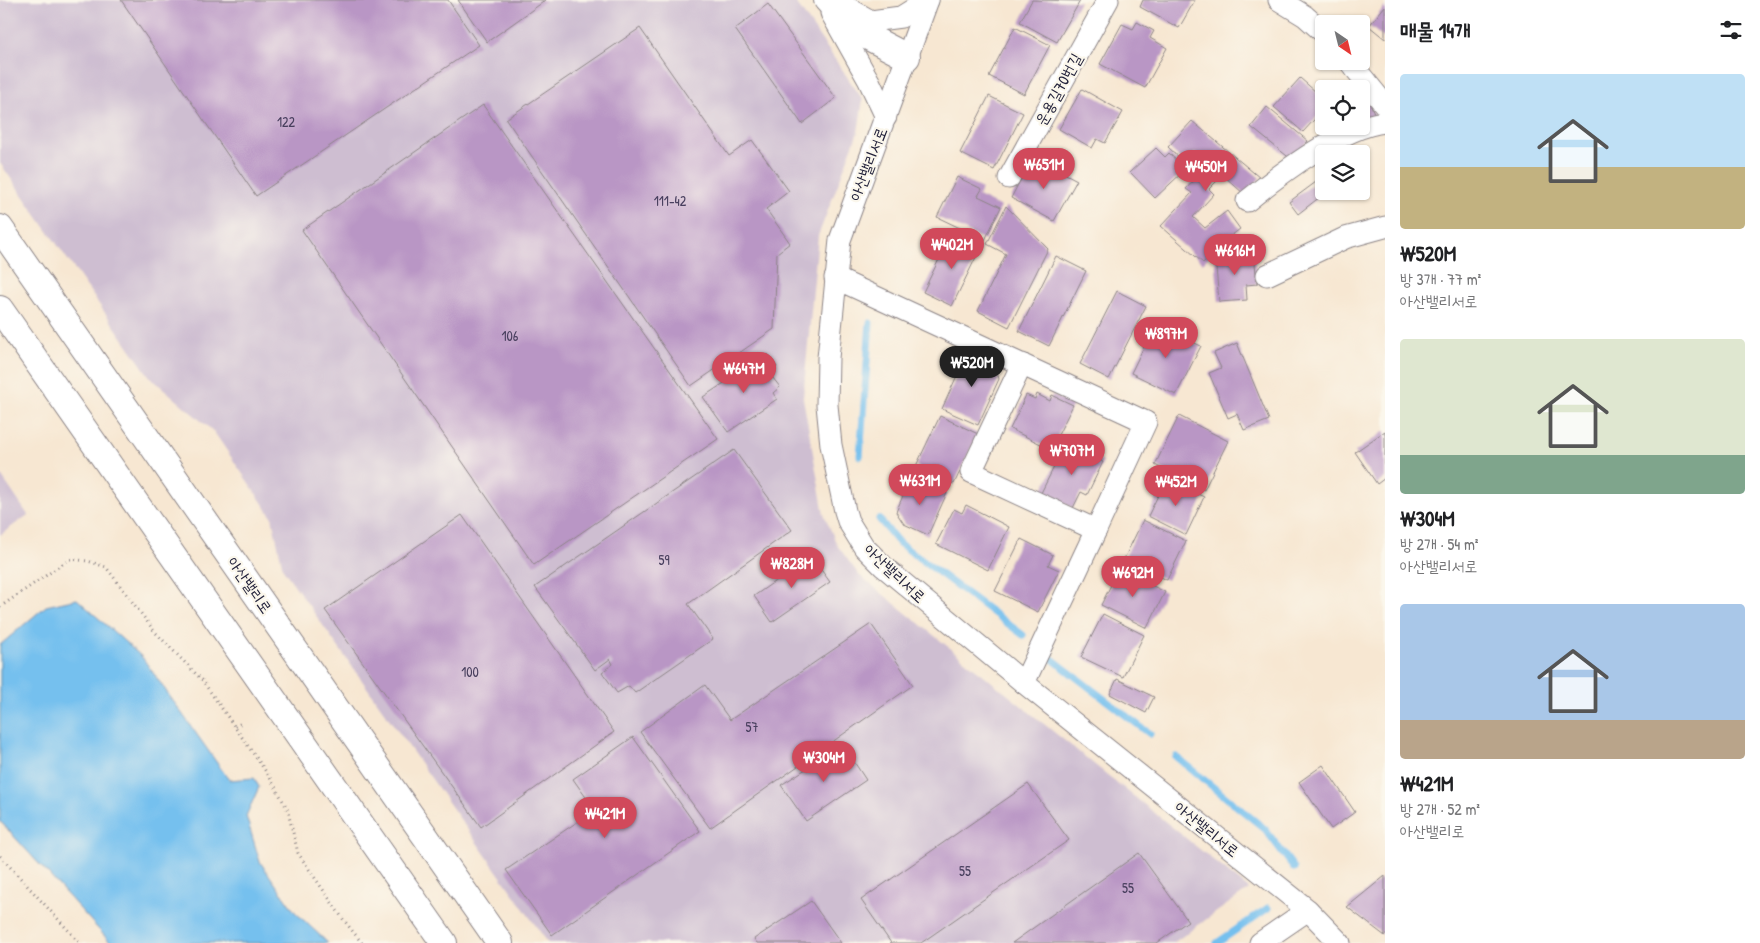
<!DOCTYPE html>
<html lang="ko">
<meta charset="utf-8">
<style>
body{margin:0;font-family:"Patrick Hand","Poor Story",sans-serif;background:#f6f6f6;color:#202124;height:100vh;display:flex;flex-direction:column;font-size:19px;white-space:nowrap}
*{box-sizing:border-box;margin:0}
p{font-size:16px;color:#757577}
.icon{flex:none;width:28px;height:28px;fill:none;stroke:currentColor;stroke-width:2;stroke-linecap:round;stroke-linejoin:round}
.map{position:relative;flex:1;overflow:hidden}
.panel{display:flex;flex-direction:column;background:#fff;width:375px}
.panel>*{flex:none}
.needle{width:32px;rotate:145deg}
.tools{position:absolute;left:1315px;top:15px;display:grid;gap:10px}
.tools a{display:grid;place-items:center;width:55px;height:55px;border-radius:5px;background:#fff;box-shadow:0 1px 4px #0004;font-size:25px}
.price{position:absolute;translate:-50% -42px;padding:0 11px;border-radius:18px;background:#d1495b;color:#fff;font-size:16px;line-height:32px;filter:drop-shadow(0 1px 2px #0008)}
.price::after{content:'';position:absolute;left:50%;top:30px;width:15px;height:11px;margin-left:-8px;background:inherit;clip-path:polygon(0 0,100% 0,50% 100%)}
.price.selected{background:#222;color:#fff}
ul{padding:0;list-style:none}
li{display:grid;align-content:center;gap:10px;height:265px;padding:0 15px}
li span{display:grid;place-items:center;height:155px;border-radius:5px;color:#555}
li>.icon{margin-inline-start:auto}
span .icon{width:90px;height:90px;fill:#fffc;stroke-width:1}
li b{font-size:21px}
h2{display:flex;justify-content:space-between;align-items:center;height:60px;padding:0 15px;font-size:21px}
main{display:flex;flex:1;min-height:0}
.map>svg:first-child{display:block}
.industrial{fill:#cebed1}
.water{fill:#75c0ee;stroke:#4c7194}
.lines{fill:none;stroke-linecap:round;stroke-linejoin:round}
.stream{stroke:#75c0ee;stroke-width:7}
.building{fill:#b996c5}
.minor-casing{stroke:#8c8486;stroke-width:23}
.tertiary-casing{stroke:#8c8486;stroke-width:28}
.path{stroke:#8c8486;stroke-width:3;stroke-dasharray:1 4;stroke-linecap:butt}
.minor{stroke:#fff;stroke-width:21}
.tertiary{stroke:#fff;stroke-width:26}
.labels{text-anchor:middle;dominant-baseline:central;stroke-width:4.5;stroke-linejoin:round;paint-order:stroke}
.number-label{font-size:14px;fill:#483f5e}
.street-label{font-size:16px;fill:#22223b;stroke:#fbf7ec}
</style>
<main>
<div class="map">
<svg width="1385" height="943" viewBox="0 0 1385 943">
<rect width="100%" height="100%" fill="#fbf7ec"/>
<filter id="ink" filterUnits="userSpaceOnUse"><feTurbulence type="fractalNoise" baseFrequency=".02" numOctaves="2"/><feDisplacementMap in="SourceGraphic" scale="10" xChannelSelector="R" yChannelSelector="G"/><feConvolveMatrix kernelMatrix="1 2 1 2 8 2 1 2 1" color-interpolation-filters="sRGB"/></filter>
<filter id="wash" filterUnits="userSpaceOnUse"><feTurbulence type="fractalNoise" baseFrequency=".0096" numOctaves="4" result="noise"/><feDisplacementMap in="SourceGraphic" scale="20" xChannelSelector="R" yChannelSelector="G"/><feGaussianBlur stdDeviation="1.12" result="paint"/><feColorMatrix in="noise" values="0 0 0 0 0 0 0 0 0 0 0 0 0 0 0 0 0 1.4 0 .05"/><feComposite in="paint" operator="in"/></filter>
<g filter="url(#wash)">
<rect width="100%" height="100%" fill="#f7e7d2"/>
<g class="industrial">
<path d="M0,0H794L863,100L858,132L818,236L803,398L824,514L837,545L859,575L1249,889L1173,943H548L283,569L272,517L214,432L150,377L0,163Z"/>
<path d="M0,474L28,515L0,535Z"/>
</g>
<path class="water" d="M77,599L142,657L229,780L254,778L259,787L246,816L260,862L295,912L328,943H111L0,821V645L46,606Z"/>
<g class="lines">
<g class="stream">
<path d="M860,456L870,323"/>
<path d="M879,519L899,543L1023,635"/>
<path d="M1051,658L1150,734"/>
<path d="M1176,757L1265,829L1294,868"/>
<path d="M1217,943L1268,908"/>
</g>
</g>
<g id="blocks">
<g class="building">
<path d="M121,0H448L479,45L256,196Z"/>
<path d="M458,0H546L487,42Z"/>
<path d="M1032,0L1080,1L1057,42L1020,22Z"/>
<path d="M1143,0H1195L1179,28L1140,7Z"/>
<path d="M768,4L836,98L802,124L735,29Z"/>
<path d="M1385,6V39L1369,26Z"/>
<path d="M1137,22L1154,31L1150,38L1167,48L1145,88L1100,64L1122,24L1133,29Z"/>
<path d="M1015,27L1050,45L1024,94L989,76Z"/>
<path d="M640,28L729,156L752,140L789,191L766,209L790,243L777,253L774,329L691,386L506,119Z"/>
<path d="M1300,78L1324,99V109L1303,132L1274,107Z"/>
<path d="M1082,89L1123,112L1105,143L1097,139L1092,148L1059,129Z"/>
<path d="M989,96L1023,113L994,170L960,153Z"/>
<path d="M1368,97L1375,116L1361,121V99Z"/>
<path d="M483,105L718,439L534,565L302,230Z"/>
<path d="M1267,107L1308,141L1292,160L1251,127Z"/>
<path d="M1192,121L1260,178L1245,195L1223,175L1209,189L1214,194L1193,217L1205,228L1227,211L1240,229L1220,244L1203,263L1161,226L1192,193L1186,189L1208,165L1195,153L1185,163L1168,147Z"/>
<path d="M1156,148L1165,157L1169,153L1185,170L1155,198L1130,172Z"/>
<path d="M1043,162L1077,180L1054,221L1011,198L1029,164L1039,169Z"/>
<path d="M957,177L982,189L978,196L1001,207L985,240L937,217Z"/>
<path d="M1316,182L1325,193L1298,214L1289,202Z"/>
<path d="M1006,206L1048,249L1009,327L978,311L1006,254L987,244Z"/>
<path d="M951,235L980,249L952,306L923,292Z"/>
<path d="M1254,253L1257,284L1246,285L1247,300L1219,302L1215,256Z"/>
<path d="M1056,256L1086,271L1049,346L1019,331Z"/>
<path d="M1117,291L1146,306L1109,379L1080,364Z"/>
<path d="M1155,324L1201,346L1176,395L1131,373Z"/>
<path d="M1237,343L1269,420L1244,430L1237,414L1228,418L1209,373L1221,368L1214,353Z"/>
<path d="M968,351L994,362L999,379L978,425L942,409Z"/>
<path d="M768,354L777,367L769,373L780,387L773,393L777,399L728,432L703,397Z"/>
<path d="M1037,394L1050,401L1052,395L1073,405L1051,449L1010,429L1026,395L1035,399Z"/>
<path d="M940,416L978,434L954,484L916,466Z"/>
<path d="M1179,416L1228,441L1204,490L1155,465Z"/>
<path d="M1385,431V478L1377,484L1355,452Z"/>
<path d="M1066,443L1103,462L1087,495L1081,492L1073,508L1041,493Z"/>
<path d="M734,450L792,530L688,604L713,639L635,693L629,686L617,693L602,672L613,664L610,659L595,670L535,587Z"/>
<path d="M911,477L947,493L928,535L904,524L896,512Z"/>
<path d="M1166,479L1204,497L1186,535L1148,516Z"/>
<path d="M966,505L1009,527L988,570L936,544L954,509L962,513Z"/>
<path d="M462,515L614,732L481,827L325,610Z"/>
<path d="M1143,520L1186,541L1167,580L1124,559Z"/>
<path d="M1021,539L1053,555L1048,565L1059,570L1038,612L995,591Z"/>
<path d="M811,556L830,582L772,622L754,596Z"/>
<path d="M1119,569L1165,592L1147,628L1101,605Z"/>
<path d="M1103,614L1144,635L1123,677L1081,657Z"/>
<path d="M871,624L913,685L710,828L640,732L705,685L730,720Z"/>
<path d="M1117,679L1154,697L1146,713L1110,694Z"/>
<path d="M633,737L700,831L552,935L506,870L595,810L573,779Z"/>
<path d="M843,745L866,780L806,821L781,785Z"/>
<path d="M1323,765L1355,812L1331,829L1299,782Z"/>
<path d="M1028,784L1069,840L921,943H891L861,900Z"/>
<path d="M1139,853L1188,921L1157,943H1012Z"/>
<path d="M1385,876V936L1347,907Z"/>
<path d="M811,901L841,943H757L754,939Z"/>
</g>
</g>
</g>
<g filter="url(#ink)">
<use href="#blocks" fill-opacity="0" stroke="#8c8486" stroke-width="1"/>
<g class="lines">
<g class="minor-casing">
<g id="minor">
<path d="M834,0L871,21L901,17L928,0"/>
<path d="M928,0L840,240L828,358L827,405L831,445L845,511L848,521L864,547L884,567L1024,683L1308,910L1340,943"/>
<path d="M1279,0L1305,16L1324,33"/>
<path d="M831,13L869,81L886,117"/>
<path d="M1349,61L1385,105"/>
<path d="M1009,178L1108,0"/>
<path d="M1247,201C1280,174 1343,126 1385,122"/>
<path d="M1267,275L1345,238L1385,227"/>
<path d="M835,278C939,326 1043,374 1146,422L1096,530L971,472L1022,364"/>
<path d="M1024,683L1096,530"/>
<path d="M1260,943L1308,910"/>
</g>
</g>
<g class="tertiary-casing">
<g id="tertiary">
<path d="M827,0L855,30L907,57"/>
<path d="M0,228L500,943"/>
<path d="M0,309L444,943"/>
</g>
</g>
<g class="path">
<path d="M0,607L70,559L88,561L106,567L155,632L202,680L269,776L287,808L298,853L343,919L362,943"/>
<path d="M235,727L241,723"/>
<path d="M0,856L80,943"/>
</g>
<use href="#minor" class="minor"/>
<use href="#tertiary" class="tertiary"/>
</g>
</g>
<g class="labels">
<g class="number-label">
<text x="286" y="121">122</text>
<text x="670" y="200">111-42</text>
<text x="510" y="335">106</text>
<text x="664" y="559">59</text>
<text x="470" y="671">100</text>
<text x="752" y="726">57</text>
<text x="965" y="870">55</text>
<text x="1128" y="887">55</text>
</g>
<g class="street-label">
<text transform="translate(1058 89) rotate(-61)">운용길70번길</text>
<text transform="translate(868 164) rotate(-69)">아산밸리서로</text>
<text transform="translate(895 573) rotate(43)">아산밸리서로</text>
<text transform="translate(250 585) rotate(55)">아산밸리로</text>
<text transform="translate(1207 829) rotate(39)">아산밸리서로</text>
</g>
</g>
</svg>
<div class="tools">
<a><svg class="needle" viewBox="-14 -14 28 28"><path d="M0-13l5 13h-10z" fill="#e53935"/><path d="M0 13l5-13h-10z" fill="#757577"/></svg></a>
<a><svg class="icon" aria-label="locate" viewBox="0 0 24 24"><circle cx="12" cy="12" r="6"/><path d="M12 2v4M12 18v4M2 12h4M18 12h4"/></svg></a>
<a><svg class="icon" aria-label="layers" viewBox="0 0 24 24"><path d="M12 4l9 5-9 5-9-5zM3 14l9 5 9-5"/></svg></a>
</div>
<b class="price" style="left:1044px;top:190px">₩651M</b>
<b class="price" style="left:1206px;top:192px">₩450M</b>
<b class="price" style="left:952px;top:270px">₩402M</b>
<b class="price" style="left:1235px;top:276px">₩616M</b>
<b class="price" style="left:1166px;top:359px">₩897M</b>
<b class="price selected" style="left:972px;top:388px">₩520M</b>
<b class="price" style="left:744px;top:394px">₩647M</b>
<b class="price" style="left:1072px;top:476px">₩707M</b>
<b class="price" style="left:920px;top:506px">₩631M</b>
<b class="price" style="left:1176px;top:507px">₩452M</b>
<b class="price" style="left:792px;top:589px">₩828M</b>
<b class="price" style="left:1133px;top:598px">₩692M</b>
<b class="price" style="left:824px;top:783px">₩304M</b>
<b class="price" style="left:605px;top:839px">₩421M</b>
</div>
<section class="panel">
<h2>매물 14개<svg class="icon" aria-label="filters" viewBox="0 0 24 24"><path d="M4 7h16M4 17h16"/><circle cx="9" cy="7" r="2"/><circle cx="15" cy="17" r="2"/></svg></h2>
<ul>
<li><span style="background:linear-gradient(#bfe0f5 60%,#c2b280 0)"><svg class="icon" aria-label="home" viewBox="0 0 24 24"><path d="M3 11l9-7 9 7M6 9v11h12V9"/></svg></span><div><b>₩520M</b><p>방 3개 · 77 m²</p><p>아산밸리서로</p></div></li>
<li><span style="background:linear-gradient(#dfe7d0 75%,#7fa58c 0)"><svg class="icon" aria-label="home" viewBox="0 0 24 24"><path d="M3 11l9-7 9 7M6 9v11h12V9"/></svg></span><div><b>₩304M</b><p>방 2개 · 54 m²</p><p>아산밸리서로</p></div></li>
<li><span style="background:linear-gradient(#a9c7e8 75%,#b9a48a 0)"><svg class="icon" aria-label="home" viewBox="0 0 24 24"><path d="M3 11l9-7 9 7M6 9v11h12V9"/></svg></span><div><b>₩421M</b><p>방 2개 · 52 m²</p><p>아산밸리로</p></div></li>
</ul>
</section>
</main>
